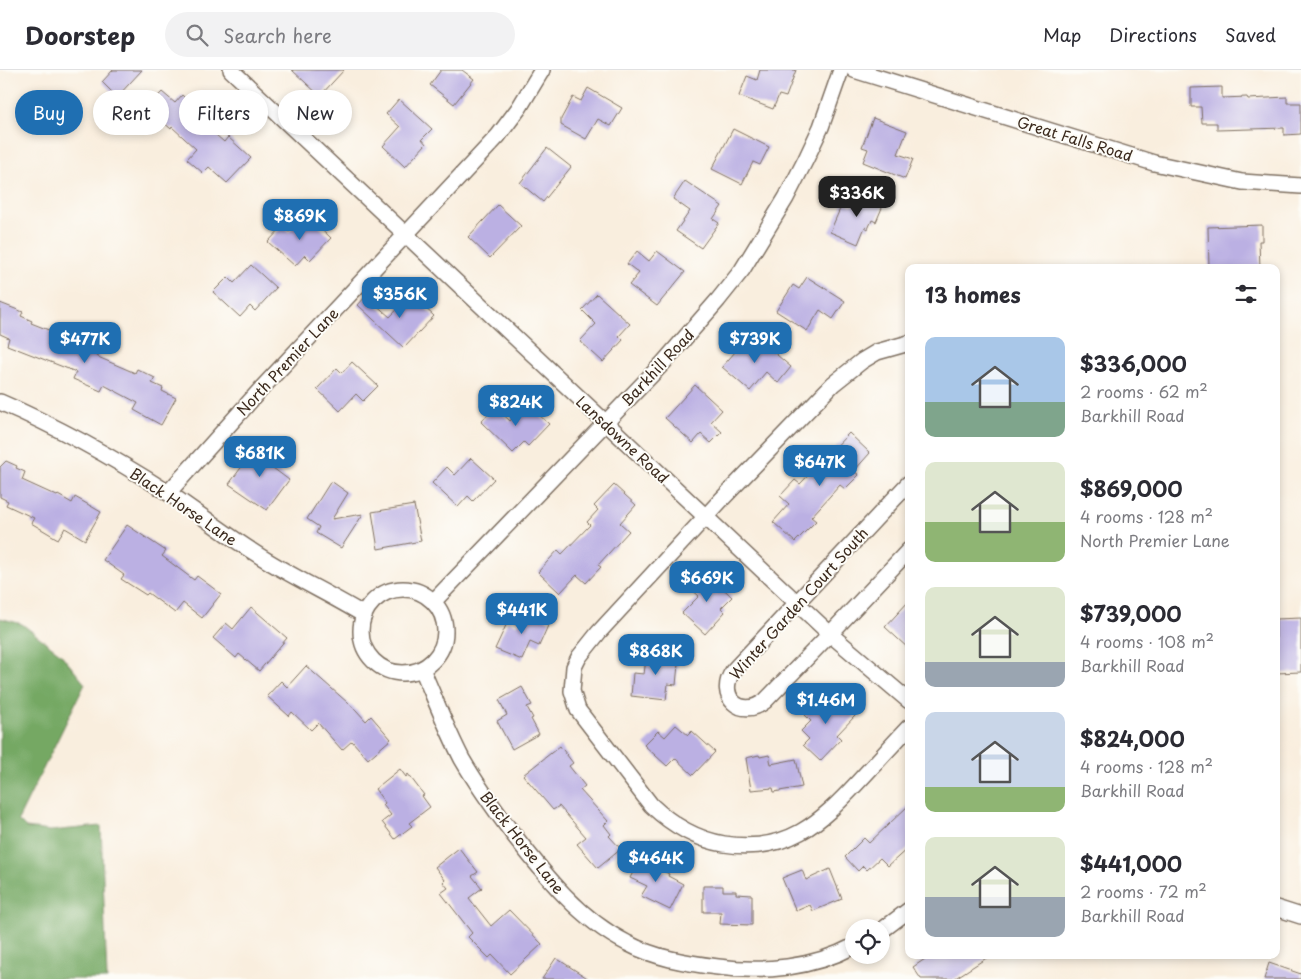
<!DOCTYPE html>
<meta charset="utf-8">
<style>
body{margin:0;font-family:"Playpen Sans",sans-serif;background:#f2f2f3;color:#2b2b33;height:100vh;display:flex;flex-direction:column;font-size:19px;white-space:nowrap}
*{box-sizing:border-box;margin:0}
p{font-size:16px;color:#7c7c81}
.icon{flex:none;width:28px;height:28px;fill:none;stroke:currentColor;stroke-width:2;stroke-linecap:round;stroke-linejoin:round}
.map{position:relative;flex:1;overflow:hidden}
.sheet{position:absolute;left:905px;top:194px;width:375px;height:695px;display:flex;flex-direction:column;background:#fff;border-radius:10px;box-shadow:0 2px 8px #0003}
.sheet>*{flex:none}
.guide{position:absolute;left:15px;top:20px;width:475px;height:45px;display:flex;gap:10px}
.controls{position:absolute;left:845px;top:849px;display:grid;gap:10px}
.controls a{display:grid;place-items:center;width:45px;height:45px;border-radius:50%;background:#fff;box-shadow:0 2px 8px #0003;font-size:25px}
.price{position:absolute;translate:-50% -42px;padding:0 11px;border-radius:10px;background:#1f6fb2;color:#fff;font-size:16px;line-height:32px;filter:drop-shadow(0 1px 2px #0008)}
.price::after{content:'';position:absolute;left:50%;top:30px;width:15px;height:11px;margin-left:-8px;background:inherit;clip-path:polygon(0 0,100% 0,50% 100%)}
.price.current{background:#222;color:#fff}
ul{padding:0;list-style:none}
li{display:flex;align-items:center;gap:15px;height:125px;padding:0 20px}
li span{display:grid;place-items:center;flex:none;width:140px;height:100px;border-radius:10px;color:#555}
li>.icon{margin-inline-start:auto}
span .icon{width:60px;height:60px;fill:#fffc;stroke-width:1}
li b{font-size:21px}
h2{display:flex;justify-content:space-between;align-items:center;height:60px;padding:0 20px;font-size:21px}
.chip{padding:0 18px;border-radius:22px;background:#fff;box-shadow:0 2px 8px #0003;font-size:18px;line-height:45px}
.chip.current{background:#1f6fb2;color:#fff}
header{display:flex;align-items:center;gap:30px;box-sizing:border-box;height:70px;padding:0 25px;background:#fff;border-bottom:1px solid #e1e1e2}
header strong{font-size:24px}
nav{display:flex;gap:28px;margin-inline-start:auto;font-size:18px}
.search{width:350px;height:45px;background:#f2f2f3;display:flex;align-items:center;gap:12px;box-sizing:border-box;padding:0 18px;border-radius:28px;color:#7c7c81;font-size:19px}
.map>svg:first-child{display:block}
.forest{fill:#75a863;stroke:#586940}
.building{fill:#bbb0e3}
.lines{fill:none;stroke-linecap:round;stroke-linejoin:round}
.street-casing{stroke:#7e6f61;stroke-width:18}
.street{stroke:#fff;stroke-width:15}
.labels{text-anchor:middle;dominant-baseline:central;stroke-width:4;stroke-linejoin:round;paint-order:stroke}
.street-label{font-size:15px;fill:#3b2a1e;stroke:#fdfcf7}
</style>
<header>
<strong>Doorstep</strong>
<div class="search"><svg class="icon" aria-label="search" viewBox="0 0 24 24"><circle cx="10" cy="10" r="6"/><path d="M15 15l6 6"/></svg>Search here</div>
<nav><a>Map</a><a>Directions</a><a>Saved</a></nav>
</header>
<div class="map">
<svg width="1301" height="909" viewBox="0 0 1301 909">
<rect width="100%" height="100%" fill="#fdfcf7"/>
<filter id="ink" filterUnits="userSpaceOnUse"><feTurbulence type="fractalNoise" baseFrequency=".02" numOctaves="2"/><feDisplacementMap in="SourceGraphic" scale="10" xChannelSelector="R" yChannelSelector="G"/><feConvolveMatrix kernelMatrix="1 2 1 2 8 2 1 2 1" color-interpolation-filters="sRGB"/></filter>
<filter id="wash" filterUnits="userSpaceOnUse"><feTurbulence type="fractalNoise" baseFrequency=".0096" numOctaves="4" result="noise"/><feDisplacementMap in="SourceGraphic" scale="20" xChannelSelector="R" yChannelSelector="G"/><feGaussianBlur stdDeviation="1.12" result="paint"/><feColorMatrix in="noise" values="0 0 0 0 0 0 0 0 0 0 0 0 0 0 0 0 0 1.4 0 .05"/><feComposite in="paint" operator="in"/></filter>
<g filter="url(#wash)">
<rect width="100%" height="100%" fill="#f9eede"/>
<path class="forest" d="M0,548L22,554L60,583L85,614L18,750L26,758L50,761L101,756L107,909H0Z"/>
<g id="blocks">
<g class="building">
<path d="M113,0H142L117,27L102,12Z"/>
<path d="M292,0H344L320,26Z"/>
<path d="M441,0H462L474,9L454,34L430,15Z"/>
<path d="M760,0H796L786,27L779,25L773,39L739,26L747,6L757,10Z"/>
<path d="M1222,17V28L1247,27L1248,29L1287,27V33H1301V64L1284,65V58L1217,60V53H1202L1201,37H1191V18Z"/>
<path d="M588,18L622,38L611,56L598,49L586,69L561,55V49L573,27L581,31Z"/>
<path d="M162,22L175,33L182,25L204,46L200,51L224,72L228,67L251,88L227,113L209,97L203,103L187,89L196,79L172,57L171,59L162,51L159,53L145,40Z"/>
<path d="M399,29L432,59L422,69L426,74L405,97L383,76L400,57L386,44Z"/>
<path d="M873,48L907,61L898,84L913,89L905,109L863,92L868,79L862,77Z"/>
<path d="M733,59L769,77L760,95L753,92L742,114L712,99Z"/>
<path d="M547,78L571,97L543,132L520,113Z"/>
<path d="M685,111L722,136L713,149L719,153L701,178L676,161L690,141L673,129Z"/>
<path d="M859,122L884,133L876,152L872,150L868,159L865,157L858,174L830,162L843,132L853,136Z"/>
<path d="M498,135L521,156L490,188L468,167Z"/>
<path d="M306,144L331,168L310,190L305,185L295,196L268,172L283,156L289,162Z"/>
<path d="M1262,155V171H1259L1260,198H1209L1208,157Z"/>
<path d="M637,181L649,191L657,181L685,202L657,236L629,215L639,203L627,194Z"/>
<path d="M251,195L276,218L255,241L250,236L240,247L213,222L228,207L234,213Z"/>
<path d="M807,207L845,231L833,249L820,240L807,261L776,241L793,215L799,219Z"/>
<path d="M597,224L630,254L619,266L623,270L603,292L580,271L596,254L582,240Z"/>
<path d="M411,225L434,246L404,278L358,235L366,226L390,247Z"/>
<path d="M0,233L23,242L21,246L32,251L31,253L89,276L87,280L98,285V287L135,303L137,299L155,308L152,313L163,318L162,321L176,328L161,355L134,340L138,333L104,315L101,321L73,309L76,302L7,275L9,268L0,264Z"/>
<path d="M756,267L791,297L778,313L766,302L750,321L722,297L742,274L747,278Z"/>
<path d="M352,292L378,316L363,331L356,324L340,341L317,319L337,298L342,303Z"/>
<path d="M695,315L722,340L711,352L722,362L711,373L701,364L693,373L665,348Z"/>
<path d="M526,333L549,354L528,376L524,372L513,383L481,352L495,337L510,351Z"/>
<path d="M849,363L870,383L854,401L859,405L845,419L840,415L811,447L816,451L795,472L773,452L789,434L780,426L795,410L800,414Z"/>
<path d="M260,372L277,384L269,395L289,410L267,440L229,414Z"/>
<path d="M471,388L494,409L473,431L468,426L458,437L432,413L447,397L455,405Z"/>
<path d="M6,391L17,396L16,398L25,402L22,410L57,426L58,425L72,433L75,427L101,442L85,470L65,458L58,469L31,453L34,448L6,435L8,431L0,427V397Z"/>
<path d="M331,411L348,423L332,449L363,444L341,478L316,463L319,457L307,449Z"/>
<path d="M614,415L636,435L620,453L629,461L598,495L601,497L586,513L577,505L560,523L538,502L558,480L562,484L590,455L587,452L598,440L594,436Z"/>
<path d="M414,435L421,471L378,479L372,442Z"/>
<path d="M127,455L166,481L162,486L194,510L197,506L221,524L202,548L183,533L175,543L148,523L146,525L121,509L124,505L103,490Z"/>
<path d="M705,501L732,527L721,538L725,542L705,564L682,543L699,526L690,518Z"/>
<path d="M909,531V579L885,557Z"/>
<path d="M251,537L287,568L259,601L239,584L236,588L213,568L226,553L233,559Z"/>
<path d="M524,539L550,551L539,576L530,572L522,590L495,579L508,551L517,555Z"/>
<path d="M1301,548V602L1276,603V549Z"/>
<path d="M647,581L679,584L676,615L668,614L666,630L631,626L633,603L644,604Z"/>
<path d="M306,596L356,640L366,651L371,646L391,669L368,689L352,671L342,680L318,653L311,660L292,642L289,646L267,626L281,611L287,617Z"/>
<path d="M522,617L532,635L527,637L533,648L531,649L539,664L512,679L497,651L507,645L499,630Z"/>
<path d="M829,620L855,646L837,665L841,669L820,691L803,675L809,669L801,661L811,651L805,645Z"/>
<path d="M676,655L688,665L692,661L715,682L693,705L675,688L667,696L644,675L658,661L665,667Z"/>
<path d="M560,676L573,693L569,696L585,716L580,720L608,751L604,755L611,764L609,766L621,779L598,798L577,774L586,767L559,736L553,740L523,705Z"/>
<path d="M759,685L760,687L769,685L771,694L796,689L802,717L774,722L773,718L751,720L746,688Z"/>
<path d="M400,699L406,707L408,704L424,725L422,726L430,737L409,753L412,756L395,769L382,752L391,745L383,735L385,733L375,719Z"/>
<path d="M909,735V777L888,796L880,788L867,800L863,796L858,801L845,787L864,768L869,773Z"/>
<path d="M459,778L478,802L472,806L482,818L469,828L491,856L509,840L542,874L510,904L492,885L489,888L468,867L472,863L441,823L448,818L443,812L445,810L435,797Z"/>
<path d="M642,785L660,794L658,798L669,804L668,806L683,814L670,840L641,826L647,816L630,808Z"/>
<path d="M830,799L842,829L813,841L810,835L796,841L782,808L802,800L806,810Z"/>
<path d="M703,816H723V821H736V824L752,825V855L720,854L721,842H703Z"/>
<path d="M931,885H991L954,909H921L913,897Z"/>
<path d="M556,888L589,909H542Z"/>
<path d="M1269,893L1301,904V909H1264Z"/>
</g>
</g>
</g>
<g filter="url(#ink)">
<use href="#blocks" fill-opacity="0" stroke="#7e6f61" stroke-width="1"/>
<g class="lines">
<g class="street-casing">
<g id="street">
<path d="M231,0L830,564L909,631"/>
<path d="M854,0L1154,93L1242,112L1301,116"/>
<path d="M909,273L877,282L862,291L833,314L722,429L599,562L579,587L574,597L572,621L578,640L651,735C672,755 695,769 724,774C787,784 820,753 859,711C876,693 892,675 909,657"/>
<path d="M0,332C58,357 114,388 167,422C197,442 225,464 255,483C290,506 328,523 364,545"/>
<path d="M909,413L733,601C716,626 741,650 765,631L830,564L909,480"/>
<path d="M168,423L261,319L498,66L519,38L542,0"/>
<circle cx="403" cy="561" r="42"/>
<path d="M434,531L664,292L718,230L742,200L786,128L806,89L821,57L841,0"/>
<path d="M422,599C435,629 447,660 462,689C477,715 495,740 513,764C545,805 579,849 627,873C655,888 686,893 718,897C763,903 813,898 854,876"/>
<path d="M1276,838L1301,846"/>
<path d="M881,861L909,840"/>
</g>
</g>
<use href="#street" class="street"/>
</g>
</g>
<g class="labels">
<g class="street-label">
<text transform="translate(1075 68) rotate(17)">Great Falls Road</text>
<text transform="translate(287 291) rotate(-47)">North Premier Lane</text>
<text transform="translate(657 297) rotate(-47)">Barkhill Road</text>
<text transform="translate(623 369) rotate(43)">Lansdowne Road</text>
<text transform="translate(184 436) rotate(34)">Black Horse Lane</text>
<text transform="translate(798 533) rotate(-48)">Winter Garden Court South</text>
<text transform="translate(523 772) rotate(52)">Black Horse Lane</text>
</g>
</g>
</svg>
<div class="controls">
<a><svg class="icon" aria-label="locate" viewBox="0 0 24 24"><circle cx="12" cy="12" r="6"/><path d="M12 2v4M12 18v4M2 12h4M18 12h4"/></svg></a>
</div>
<b class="price current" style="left:857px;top:148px">$336K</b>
<b class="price" style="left:300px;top:171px">$869K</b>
<b class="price" style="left:400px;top:249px">$356K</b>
<b class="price" style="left:85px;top:294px">$477K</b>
<b class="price" style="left:755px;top:294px">$739K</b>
<b class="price" style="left:516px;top:357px">$824K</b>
<b class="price" style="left:260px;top:408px">$681K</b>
<b class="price" style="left:820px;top:417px">$647K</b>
<b class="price" style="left:707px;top:533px">$669K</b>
<b class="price" style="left:522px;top:565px">$441K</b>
<b class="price" style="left:656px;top:606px">$868K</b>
<b class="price" style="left:826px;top:655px">$1.46M</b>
<b class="price" style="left:656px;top:813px">$464K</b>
<div class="guide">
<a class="chip current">Buy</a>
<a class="chip">Rent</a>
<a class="chip">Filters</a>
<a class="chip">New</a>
</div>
<section class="sheet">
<h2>13 homes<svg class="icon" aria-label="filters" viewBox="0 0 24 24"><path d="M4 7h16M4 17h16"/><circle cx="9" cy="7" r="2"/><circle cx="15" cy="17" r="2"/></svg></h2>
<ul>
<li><span style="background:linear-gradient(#a9c7e8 65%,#7fa58c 0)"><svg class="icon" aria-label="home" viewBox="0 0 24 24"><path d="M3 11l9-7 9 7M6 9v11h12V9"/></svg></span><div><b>$336,000</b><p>2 rooms · 62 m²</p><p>Barkhill Road</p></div></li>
<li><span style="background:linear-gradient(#dfe7d0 60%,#8fb573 0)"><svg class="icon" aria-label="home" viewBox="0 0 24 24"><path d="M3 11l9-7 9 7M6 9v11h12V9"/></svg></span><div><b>$869,000</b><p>4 rooms · 128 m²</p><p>North Premier Lane</p></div></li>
<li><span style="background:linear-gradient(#dfe7d0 75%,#9aa5b1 0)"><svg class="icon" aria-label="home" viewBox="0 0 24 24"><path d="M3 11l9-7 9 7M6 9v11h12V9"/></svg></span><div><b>$739,000</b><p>4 rooms · 108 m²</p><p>Barkhill Road</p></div></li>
<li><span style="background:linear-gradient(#c9d6e8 75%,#8fb573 0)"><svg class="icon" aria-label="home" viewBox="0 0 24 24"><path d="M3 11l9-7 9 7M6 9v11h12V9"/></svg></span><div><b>$824,000</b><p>4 rooms · 128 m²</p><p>Barkhill Road</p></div></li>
<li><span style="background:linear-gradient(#dfe7d0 60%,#9aa5b1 0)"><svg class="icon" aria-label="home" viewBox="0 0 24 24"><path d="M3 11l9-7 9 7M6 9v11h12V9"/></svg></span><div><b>$441,000</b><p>2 rooms · 72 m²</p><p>Barkhill Road</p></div></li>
</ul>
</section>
</div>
